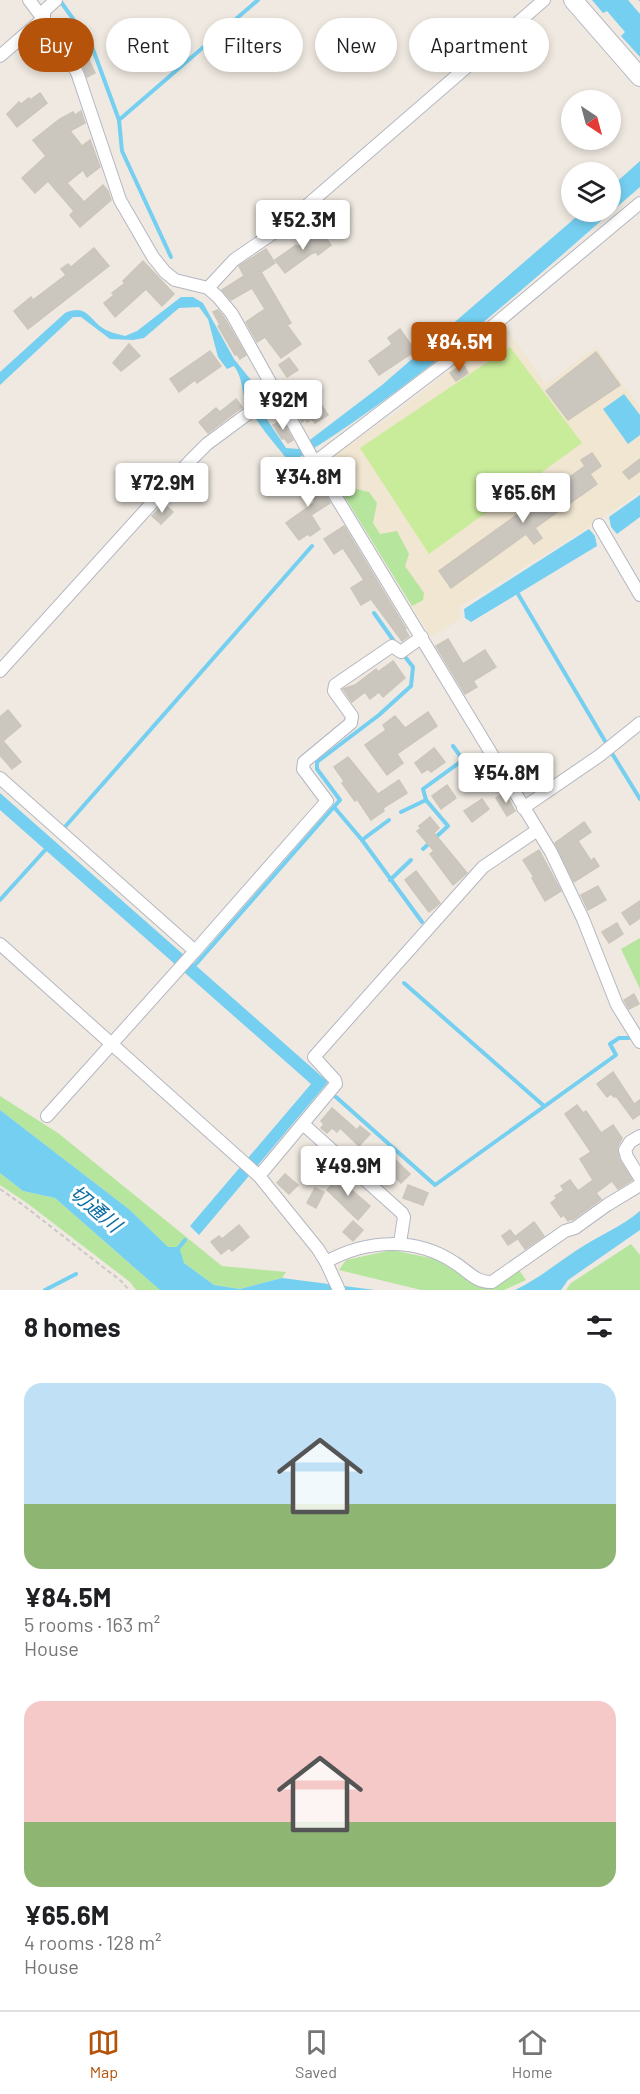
<!DOCTYPE html>
<meta charset="utf-8">
<style>
body{margin:0;font-family:Barlow,"Noto Sans JP",sans-serif;background:#f6f6f6;color:#202124;height:100vh;display:flex;flex-direction:column;font-size:22px;white-space:nowrap}
*{box-sizing:border-box;margin:0}
p{font-size:20px;color:#757577}
.icon{flex:none;width:33px;height:33px;fill:none;stroke:currentColor;stroke-width:2;stroke-linecap:round;stroke-linejoin:round}
.map{position:relative;height:1290px;overflow:hidden}
.side{display:flex;flex-direction:column;background:#fff;flex:1}
.side>*{flex:none}
.hud{position:absolute;left:18px;top:18px;width:604px;height:54px;display:flex;gap:12px}
.needle{width:39px;rotate:144deg}
.fabs{position:absolute;left:561px;top:90px;display:grid;gap:12px}
.fabs a{display:grid;place-items:center;width:60px;height:60px;border-radius:50%;background:#fff;box-shadow:0 3px 9px #0003;font-size:30px}
.price{position:absolute;translate:-50% -51px;padding:0 14px;border-radius:6px;background:#fff;color:#222;font-size:20px;line-height:39px;filter:drop-shadow(0 2px 3px #0008)}
.price::after{content:'';position:absolute;left:50%;top:36px;width:18px;height:14px;margin-left:-9px;background:inherit;clip-path:polygon(0 0,100% 0,50% 100%)}
.price.current{background:#b45309;color:#fff}
ul{padding:0;list-style:none}
li{display:grid;align-content:center;gap:12px;height:318px;padding:0 24px}
li span{display:grid;place-items:center;height:186px;border-radius:18px;color:#555}
li>.icon{margin-inline-start:auto}
span .icon{width:108px;height:108px;fill:#fffc;stroke-width:1}
li b{font-size:26px}
h2{display:flex;justify-content:space-between;align-items:center;height:72px;padding:0 24px;font-size:26px}
.tag{padding:0 21px;border-radius:27px;background:#fff;box-shadow:0 3px 9px #0003;font-size:21px;line-height:54px}
.tag.current{background:#b45309;color:#fff}
.tabs{display:flex;justify-content:space-around;align-items:center;height:84px;border-top:2px solid #e0e0e0;background:#fff;font-size:16px;color:#757577}
.tabs a{display:grid;justify-items:center;gap:3px}
.tabs .current{color:#b45309}
.map>svg:first-child{display:block}
.education{fill:#f0e6d1}
.green{fill:#b6e59e}
.pitch{fill:#c9ec9a}
.water{fill:#75cff0}
.lines{fill:none;stroke-linecap:round;stroke-linejoin:round}
.stream{stroke:#75cff0;stroke-width:4}
.building{fill:#cbc7bf;stroke:#cbc5ba;stroke-width:1.5}
.street-casing{stroke:#b4b7c1;stroke-width:14}
.secondary-casing{stroke:#b4b7c1;stroke-width:20}
.path{stroke:#c9c9c9;stroke-width:2;stroke-dasharray:4.5 3;stroke-linecap:butt}
.street{stroke:#fff;stroke-width:12}
.secondary{stroke:#fff;stroke-width:18}
.labels{text-anchor:middle;dominant-baseline:central;stroke-width:6;stroke-linejoin:round;paint-order:stroke}
.water-label{font-size:20px;font-style:italic;fill:#0d6fa3;stroke:#fff}
</style>
<div class="map">
<svg width="640" height="1290" viewBox="0 0 640 1290">
<rect width="100%" height="100%" fill="#efe9e1"/>
<path class="education" d="M505,327L546,384L596,347L640,408V492L600,520L460,607L461,619L431,637L327,467L329,458L393,415Z"/>
<g class="green">
<path d="M352,488L369,492L377,503L373,523L380,534L397,531L409,554L405,566L424,593L423,600L412,606L343,494Z"/>
<path d="M640,938V989L621,949Z"/>
<path d="M0,1096L58,1133L222,1266L286,1272L282,1278L240,1289L214,1285L184,1263L130,1210L0,1110Z"/>
<path d="M0,1173L23,1191L55,1198L160,1290H136L130,1282L27,1203L0,1185Z"/>
<path d="M631,1244L640,1255V1290H566L571,1283Z"/>
<path d="M392,1250L435,1259L483,1288L519,1270L526,1280L504,1290H421L339,1270L346,1260Z"/>
</g>
<path class="pitch" d="M510,347L582,443L429,554L360,448Z"/>
<g class="water">
<path d="M592,0H628L640,14V57L621,36L625,32L607,11L603,13Z"/>
<path d="M640,161V187C529,283 418,386 292,462L286,458C272,440 253,420 245,398C241,386 242,377 234,366L227,369L218,357L208,319L199,307L179,308L144,338L133,340L110,339L81,317H73L0,385V372L65,313C88,303 89,321 106,330C112,333 119,334 125,336L137,331L181,297H193L203,303L234,359L251,380L255,392L253,401L260,414L264,415L286,448L298,449L382,385L582,212H610L611,187Z"/>
<path d="M624,394L640,415V435L628,444L603,409Z"/>
<path d="M640,495V517L617,534L611,527L609,517Z"/>
<path d="M589,529L595,536L597,546L471,622L465,618L464,609Z"/>
<path d="M0,793L328,1082L199,1235L190,1226L311,1084L0,810Z"/>
<path d="M0,1110L130,1210L168,1247H179L184,1263L214,1285L240,1289L282,1278L375,1290H160L55,1198L23,1191L0,1173Z"/>
<path d="M640,1211V1230L568,1280L561,1290H515C538,1279 556,1264 577,1250C598,1236 621,1227 640,1211Z"/>
</g>
<g class="lines">
<g class="stream">
<path d="M61,2L91,44L119,120"/>
<path d="M171,257L122,151L119,120L258,0"/>
<path d="M518,594L605,741"/>
<path d="M374,613L396,644"/>
<path d="M613,755L640,799"/>
<path d="M334,807L362,840L422,922"/>
<path d="M401,812L426,800"/>
<path d="M64,828L312,546"/>
<path d="M362,840L389,820"/>
<path d="M423,849L448,826L426,800L423,789L463,760L453,746"/>
<path d="M390,880L411,860"/>
<path d="M0,900L47,848"/>
<path d="M196,964L340,800L317,769V762L379,715L411,686L413,667L406,658"/>
<path d="M404,983L544,1106"/>
<path d="M336,1097L435,1185L616,1055L610,1044L619,1038H629"/>
<path d="M176,1251L185,1240"/>
<path d="M45,1290L76,1274"/>
</g>
</g>
<g class="building">
<path d="M89,60L95,73L87,77L82,64Z"/>
<path d="M40,93L47,103L17,127L7,114L19,102L21,104L29,98L30,100Z"/>
<path d="M81,111L85,123L70,131L82,146L90,140L100,167L87,177L83,170L67,183L84,202L103,185L108,191L111,200L80,227L70,215L74,211L48,181L35,193L22,178L46,156L33,140L60,119L73,112L75,115Z"/>
<path d="M320,230L331,245L318,255L316,252L311,254L285,273L275,260L296,245L297,247Z"/>
<path d="M94,248L109,266L28,329L14,311L31,297L33,300L66,275L61,269L68,264L71,267Z"/>
<path d="M266,249L275,263L261,272L291,323L287,325L301,344L281,358L265,337L257,342L246,322L265,309L252,288L231,300L222,290L244,276L239,266Z"/>
<path d="M143,261L174,294L162,306L146,289L115,317L104,303L114,295L112,293L125,283L123,281Z"/>
<path d="M218,310L225,319L246,355L240,359L237,354L235,355L218,326L220,325L213,312Z"/>
<path d="M400,329L415,351L379,375L369,361L392,344L388,338Z"/>
<path d="M129,344L140,356L121,371L113,363Z"/>
<path d="M210,351L221,366L197,383L195,380L179,392L170,379Z"/>
<path d="M596,352L620,385L568,420L546,391Z"/>
<path d="M289,358L298,370L287,377L279,365Z"/>
<path d="M463,364L468,373L456,381L450,373Z"/>
<path d="M316,396L328,415L315,423L312,419L307,422L306,419L302,422L297,414L310,406L307,402Z"/>
<path d="M236,399L242,407L208,433L199,422L216,408L220,412Z"/>
<path d="M282,420L293,440L288,443L284,438L282,439L273,425Z"/>
<path d="M592,453L601,466L590,474L597,484L535,528L542,538L534,544L526,534L451,588L439,571L585,466L581,460Z"/>
<path d="M640,459V471L629,479L623,472Z"/>
<path d="M302,466L314,483L317,481L330,503L311,515L320,529L310,536L308,534L299,540L286,523L315,502L295,470Z"/>
<path d="M279,472L287,482L270,495L262,484Z"/>
<path d="M164,504L173,512L161,524L152,516Z"/>
<path d="M344,526L406,629L405,630L409,636L402,641L371,599L361,605L351,588L364,580L343,548L334,554L324,539Z"/>
<path d="M448,639L463,664L485,650L496,667L473,681L477,687L465,694L436,646Z"/>
<path d="M393,661L405,678L383,697L379,692L370,699L365,692L352,702L343,689L355,685L376,669L378,672Z"/>
<path d="M8,710L21,726L3,741L21,762L12,769L0,755V717Z"/>
<path d="M428,712L437,726L397,754L403,763L387,775L365,745L386,730L383,725L395,716L405,728Z"/>
<path d="M434,748L445,762L431,772L428,769L422,773L415,763Z"/>
<path d="M348,757L378,794L399,780L407,793L383,808L384,811L371,820L357,799L355,801L342,783L344,781L334,767Z"/>
<path d="M447,785L456,798L441,809L432,796Z"/>
<path d="M505,793L515,811L507,816L496,798Z"/>
<path d="M482,799L489,809L472,822L464,811Z"/>
<path d="M430,817L439,828L434,833L467,873L453,885L430,854L434,851L417,831L421,828L419,826Z"/>
<path d="M584,822L591,832L578,841L591,861L594,858L599,866L574,882L555,843Z"/>
<path d="M539,850L561,891L545,901L532,878L534,877L523,860Z"/>
<path d="M416,871L440,903L429,912L405,880Z"/>
<path d="M598,886L606,900L588,910L581,895Z"/>
<path d="M640,901V918L630,925L622,913Z"/>
<path d="M617,923L623,934L609,943L602,932Z"/>
<path d="M634,994L639,1004L629,1009L624,1000Z"/>
<path d="M613,1072L634,1104L640,1100V1114L633,1119L616,1096L614,1097L611,1094L607,1097L597,1084Z"/>
<path d="M577,1105L583,1113L586,1111L601,1133L613,1125L622,1138L617,1148L619,1159L632,1180L618,1189L612,1181L596,1193L601,1199L572,1220L571,1219L568,1221L564,1215L561,1217L551,1203L557,1198L555,1196L564,1190L561,1186L570,1180L578,1191L593,1180L580,1159L591,1152L565,1114Z"/>
<path d="M332,1108L357,1130L360,1126L370,1134L359,1146L340,1128L337,1132L332,1128L327,1133L321,1128L324,1124L321,1121Z"/>
<path d="M385,1150L410,1174L401,1183L383,1167L379,1171L365,1159L372,1152L378,1157Z"/>
<path d="M317,1151L326,1159L314,1174L304,1165Z"/>
<path d="M343,1172L352,1180L347,1186L370,1206L358,1220L327,1190Z"/>
<path d="M285,1174L298,1185L289,1194L277,1183Z"/>
<path d="M408,1185L428,1193L423,1205L403,1198Z"/>
<path d="M315,1188L324,1192L316,1208L307,1203Z"/>
<path d="M353,1221L363,1230L353,1241L343,1232Z"/>
<path d="M534,1222L544,1236L525,1249L516,1236Z"/>
<path d="M239,1225L249,1237L232,1251L229,1248L221,1254L211,1242L219,1236L222,1239Z"/>
<path d="M510,1230L517,1239L508,1245L502,1236Z"/>
</g>
<g class="lines">
<g class="street-casing">
<g id="street">
<path d="M29,0L65,48L78,75L120,200L153,257L165,272L175,280L208,288L218,297L232,314L310,454L551,852L583,919L617,1005L640,1042"/>
<path d="M0,56L44,18V11L56,0"/>
<path d="M208,288L234,260L282,227L544,0"/>
<path d="M315,462L482,335L640,203"/>
<path d="M599,525L640,595"/>
<path d="M0,671L190,461L207,444L276,393"/>
<path d="M0,778L195,951L47,1116"/>
<path d="M523,808L599,756L640,723"/>
<path d="M0,944L259,1176L318,1249L326,1262L339,1290"/>
<path d="M195,951L327,801L303,769L304,762L351,723L352,716L334,691L335,685L392,646L401,652L422,637"/>
<path d="M303,1124L402,1213L404,1217L400,1243"/>
<path d="M640,1136L630,1142L625,1150L627,1157L640,1178"/>
<path d="M259,1176L336,1084L335,1080L314,1057L483,867L536,831"/>
<path d="M326,1262C367,1239 416,1237 455,1263C468,1271 476,1283 492,1282L565,1231L575,1228L607,1205L640,1185"/>
</g>
</g>
<g class="secondary-casing">
<path id="secondary" d="M573,0L640,77"/>
</g>
<g class="path">
<path d="M639,0L640,1"/>
<path d="M0,1189L23,1205L121,1281L129,1290"/>
</g>
<use href="#street" class="street"/>
<use href="#secondary" class="secondary"/>
</g>
<g class="labels">
<g class="water-label">
<text transform="translate(96 1208) rotate(40)">切通川</text>
</g>
</g>
</svg>
<div class="fabs">
<a><svg class="needle" viewBox="-14 -14 28 28"><path d="M0-13l5 13h-10z" fill="#e53935"/><path d="M0 13l5-13h-10z" fill="#757577"/></svg></a>
<a><svg class="icon" aria-label="layers" viewBox="0 0 24 24"><path d="M12 4l9 5-9 5-9-5zM3 14l9 5 9-5"/></svg></a>
</div>
<b class="price" style="left:303px;top:251px">¥52.3M</b>
<b class="price current" style="left:459px;top:373px">¥84.5M</b>
<b class="price" style="left:283px;top:431px">¥92M</b>
<b class="price" style="left:308px;top:508px">¥34.8M</b>
<b class="price" style="left:162px;top:514px">¥72.9M</b>
<b class="price" style="left:523px;top:524px">¥65.6M</b>
<b class="price" style="left:506px;top:804px">¥54.8M</b>
<b class="price" style="left:348px;top:1197px">¥49.9M</b>
<div class="hud">
<a class="tag current">Buy</a>
<a class="tag">Rent</a>
<a class="tag">Filters</a>
<a class="tag">New</a>
<a class="tag">Apartment</a>
</div>
</div>
<section class="side">
<h2>8 homes<svg class="icon" aria-label="filters" viewBox="0 0 24 24"><path d="M4 7h16M4 17h16"/><circle cx="9" cy="7" r="2"/><circle cx="15" cy="17" r="2"/></svg></h2>
<ul>
<li><span style="background:linear-gradient(#bfe0f5 65%,#8fb573 0)"><svg class="icon" aria-label="home" viewBox="0 0 24 24"><path d="M3 11l9-7 9 7M6 9v11h12V9"/></svg></span><div><b>¥84.5M</b><p>5 rooms · 163 m²</p><p>House</p></div></li>
<li><span style="background:linear-gradient(#f6c9c9 65%,#8fb573 0)"><svg class="icon" aria-label="home" viewBox="0 0 24 24"><path d="M3 11l9-7 9 7M6 9v11h12V9"/></svg></span><div><b>¥65.6M</b><p>4 rooms · 128 m²</p><p>House</p></div></li>
</ul>
</section>
<nav class="tabs">
<a class="current"><svg class="icon" aria-label="map" viewBox="0 0 24 24"><path d="M3 6l6-2 6 2 6-2v14l-6 2-6-2-6 2zM9 4v14M15 6v14"/></svg>Map</a>
<a><svg class="icon" aria-label="saved" viewBox="0 0 24 24"><path d="M7 4h10v16l-5-4-5 4z"/></svg>Saved</a>
<a><svg class="icon" aria-label="home" viewBox="0 0 24 24"><path d="M3 11l9-7 9 7M6 9v11h12V9"/></svg>Home</a>
</nav>
